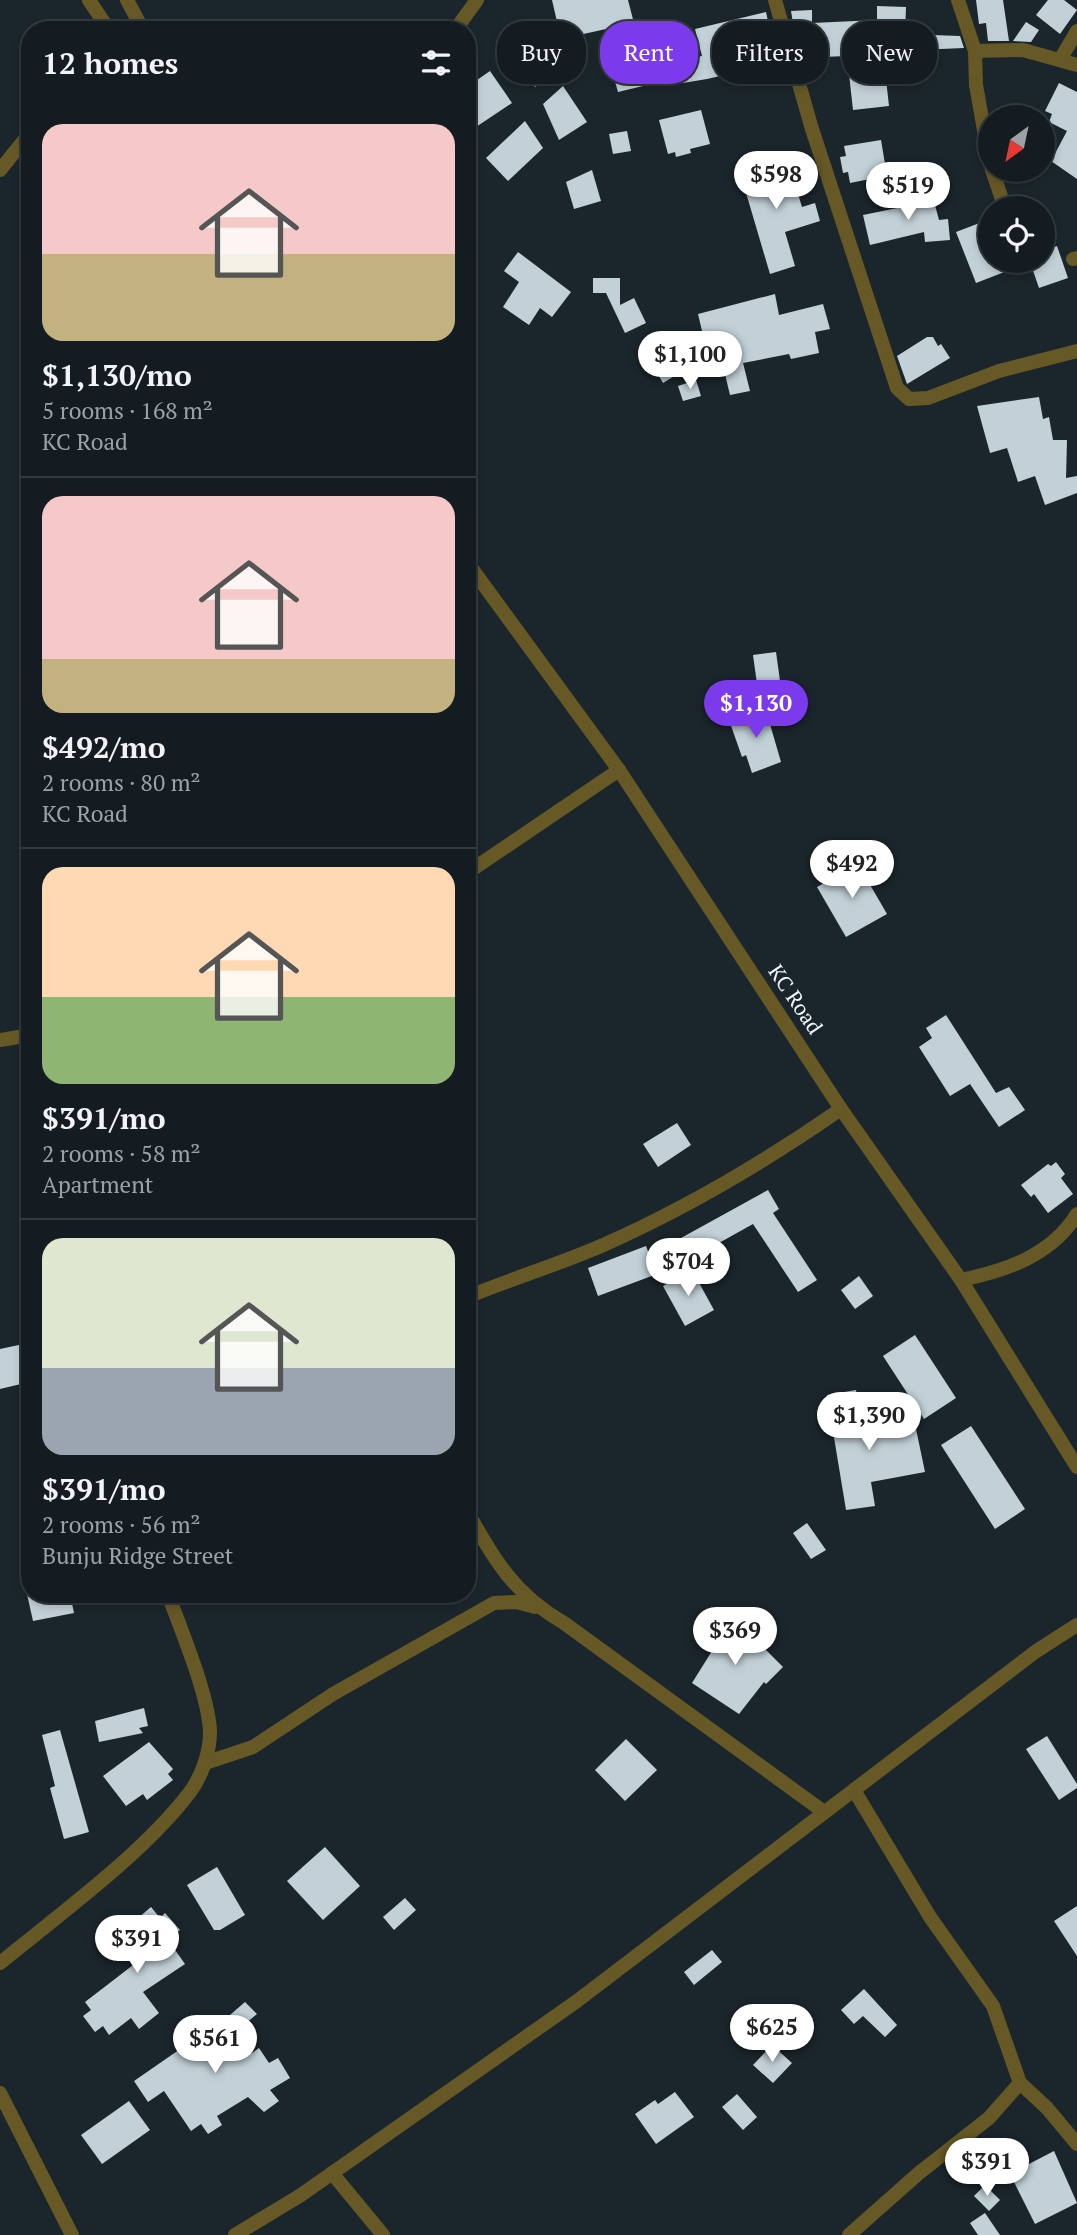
<!DOCTYPE html>
<meta charset="utf-8">
<style>
body{margin:0;font-family:"PT Serif",serif;background:#21292e;color:#f1f3f6;height:100vh;display:flex;flex-direction:column;font-size:26px;white-space:nowrap}
*{box-sizing:border-box;margin:0}
p{font-size:23px;color:#9da1a5}
.icon{flex:none;width:38px;height:38px;fill:none;stroke:currentColor;stroke-width:2;stroke-linecap:round;stroke-linejoin:round}
.map{position:relative;flex:1;overflow:hidden}
.panel{position:absolute;left:21px;top:21px;width:455px;height:1582px;display:flex;flex-direction:column;background:#141c21;border-radius:28px;box-shadow:0 4px 10px #0003,0 0 0 2px #333a3f}
.panel>*{flex:none}
.guide{position:absolute;left:497px;top:21px;width:474px;height:63px;display:flex;gap:14px}
.needle{width:46px;rotate:213deg}
.buttons{position:absolute;left:978px;top:105px;display:grid;gap:14px}
.buttons a{display:grid;place-items:center;width:77px;height:77px;border-radius:50%;background:#141c21;box-shadow:0 4px 10px #0003,0 0 0 2px #333a3f;font-size:35px}
.price{position:absolute;translate:-50% -60px;padding:0 16px;border-radius:24px;background:#fff;color:#222;font-size:23px;line-height:46px;filter:drop-shadow(0 2px 4px #0008)}
.price::after{content:'';position:absolute;left:50%;top:42px;width:21px;height:16px;margin-left:-10px;background:inherit;clip-path:polygon(0 0,100% 0,50% 100%)}
.price.selected{background:#7c3aed;color:#fff}
ul{padding:0;list-style:none}
li{display:grid;align-content:center;gap:14px;height:371px;padding:0 21px}
li+li{border-top:2px solid #333a3f}
li span{display:grid;place-items:center;height:217px;border-radius:21px;color:#555}
li>.icon{margin-inline-start:auto}
span .icon{width:126px;height:126px;fill:#fffc;stroke-width:1}
li b{font-size:30px}
h2{display:flex;justify-content:space-between;align-items:center;height:84px;padding:0 21px;font-size:30px}
.pill{padding:0 24px;border-radius:28px;background:#141c21;box-shadow:0 4px 10px #0003,0 0 0 2px #333a3f;font-size:24px;line-height:63px}
.pill.selected{background:#7c3aed;color:#fff}
.map>svg:first-child{display:block}
.building{fill:#c2d1d8}
.lines{fill:none;stroke-linecap:round;stroke-linejoin:round}
.minor{stroke:#675925;stroke-width:14}
.labels{text-anchor:middle;dominant-baseline:central;stroke-width:7;stroke-linejoin:round;paint-order:stroke}
.street-label{font-size:21px;fill:#eef5f9;stroke:#1b262c}
</style>
<div class="map">
<svg width="1077" height="2235" viewBox="0 0 1077 2235">
<rect width="100%" height="100%" fill="#1b262c"/>
<g class="building">
<path d="M552,0H628L637,35L609,42L606,29L561,39Z"/>
<path d="M976,0H1003L1009,41H988L986,23L979,24Z"/>
<path d="M1048,0H1064L1077,10L1060,34L1036,15Z"/>
<path d="M877,6L906,7L905,34L960,36L964,48L917,50V53L883,52L889,106L853,110L847,56L822,57V49L810,51L806,34L795,35L791,11L812,10V23L877,20Z"/>
<path d="M766,12L777,63L707,79L665,86L664,81L618,92L612,71L702,56L695,29Z"/>
<path d="M1026,22L1039,30L1031,42L1013,41Z"/>
<path d="M554,56L560,69L535,87L526,67Z"/>
<path d="M490,71L512,103L467,133V87Z"/>
<path d="M1059,83L1077,92V179L1051,161L1067,131L1049,122L1052,114L1045,111Z"/>
<path d="M563,86L587,122L559,140L543,104Z"/>
<path d="M701,110L710,144L690,149L691,153L676,157L675,152L668,154L659,120Z"/>
<path d="M525,121L543,148L508,181L486,158Z"/>
<path d="M627,131L631,151L613,154L609,134Z"/>
<path d="M881,140L886,170L869,173L870,179L850,183L848,172L843,173L840,157L846,156L844,146Z"/>
<path d="M763,161L766,171L789,165L802,207L815,203L820,221L785,232L795,266L770,274L739,169Z"/>
<path d="M592,170L601,201L574,209L566,182Z"/>
<path d="M932,194L939,220L948,219L950,240L925,242L924,232L870,245L863,215L907,206L905,200Z"/>
<path d="M990,219V261H1043V251L1057,246L1068,278L1039,288L1030,262L976,283L956,232Z"/>
<path d="M518,252L571,292L552,317L540,308L529,325L503,307L519,282L504,271Z"/>
<path d="M593,278H620V305L634,298L646,323L625,333L606,293H593Z"/>
<path d="M775,294L779,315L823,304L830,329L815,332L819,353L791,359L789,354L743,363L750,391L730,395L723,366L711,369L698,314Z"/>
<path d="M927,337H933L938,346L941,344L950,358L907,384L897,356Z"/>
<path d="M665,357L676,375L663,383L652,364Z"/>
<path d="M696,380L701,396L683,401L678,386Z"/>
<path d="M1039,397L1043,419L1049,417L1053,440H1067L1066,478L1077,476V493L1045,505L1035,476L1018,482L1007,448L990,453L977,406Z"/>
<path d="M776,652L780,681L757,684L753,655Z"/>
<path d="M726,683L730,704L714,707L710,687Z"/>
<path d="M765,707L781,762L752,773L746,755L742,757L729,720Z"/>
<path d="M858,864L887,914L846,937L817,887Z"/>
<path d="M946,1015L996,1093L1009,1087L1025,1110L999,1127L970,1084L950,1096L919,1047L932,1038L926,1028Z"/>
<path d="M677,1123L691,1145L658,1167L643,1144Z"/>
<path d="M1056,1162L1065,1174L1061,1178L1073,1194L1048,1213L1034,1194L1031,1197L1021,1185L1048,1164L1051,1166Z"/>
<path d="M768,1190L779,1209L773,1213L817,1280L798,1292L753,1224L692,1258L681,1238Z"/>
<path d="M646,1246L657,1274L598,1296L588,1268Z"/>
<path d="M692,1270L714,1310L685,1326L663,1286Z"/>
<path d="M859,1276L873,1296L855,1309L841,1290Z"/>
<path d="M915,1335L956,1398L924,1419L883,1356Z"/>
<path d="M28,1343L30,1371L19,1373L21,1384L0,1389V1349Z"/>
<path d="M856,1390L864,1439L916,1429L925,1472L871,1482L875,1506L846,1510L827,1395Z"/>
<path d="M971,1426L1025,1509L995,1529L941,1445Z"/>
<path d="M807,1523L826,1550L811,1559L793,1533Z"/>
<path d="M27,1594H70L74,1613L33,1621Z"/>
<path d="M722,1618L756,1640L783,1667L766,1684L764,1682L739,1714L692,1683L712,1651L704,1646Z"/>
<path d="M144,1708L148,1726L139,1728L143,1733L99,1742L95,1721Z"/>
<path d="M60,1730L89,1832L64,1839L50,1788L55,1786L42,1735Z"/>
<path d="M1047,1736L1077,1784V1788L1059,1800L1026,1749Z"/>
<path d="M626,1739L657,1770L625,1801L595,1770Z"/>
<path d="M149,1742L173,1769L168,1774L173,1780L147,1800L143,1794L126,1806L103,1776Z"/>
<path d="M325,1847L360,1886L323,1920L287,1881Z"/>
<path d="M217,1867L245,1915L220,1930H214L187,1885Z"/>
<path d="M405,1898L416,1910L394,1930L383,1917Z"/>
<path d="M1077,1906V1956L1054,1921Z"/>
<path d="M151,1907L160,1918L165,1913L180,1930L168,1940L185,1964L143,1992L159,2013L139,2029L131,2018L109,2035L103,2026L95,2032L83,2016L91,2010L85,2002L137,1962L120,1941L135,1929L131,1924Z"/>
<path d="M712,1950L722,1962L694,1985L684,1972Z"/>
<path d="M864,1989L897,2025L885,2037L863,2016L854,2024L841,2010Z"/>
<path d="M245,2002L257,2014L238,2030L252,2053L259,2048L269,2063L278,2058L290,2078L270,2090L279,2101L264,2112L248,2097L217,2116L222,2125L208,2134L201,2124L191,2131L164,2091L148,2102L134,2081L199,2036L201,2040Z"/>
<path d="M772,2045L792,2063L773,2083L753,2065Z"/>
<path d="M675,2092L694,2117L656,2144L635,2114L655,2100L658,2104Z"/>
<path d="M737,2094L757,2117L743,2130L722,2107Z"/>
<path d="M129,2101L150,2130L102,2164L81,2135Z"/>
<path d="M1054,2151L1077,2203L1035,2224L1010,2174Z"/>
<path d="M985,2185L1000,2200L989,2211L974,2196Z"/>
<path d="M985,2213L1000,2235H978L970,2223Z"/>
</g>
<g class="lines">
<g class="minor">
<path d="M89,0L109,30"/>
<path d="M127,0L143,30"/>
<path d="M775,0L812,129L897,388L909,399L928,398L999,371L1077,351"/>
<path d="M958,0L975,51L976,85L990,164"/>
<path d="M455,30L477,0"/>
<path d="M975,51L1023,50L1077,65"/>
<path d="M1061,58L1077,31"/>
<path d="M0,170L30,133"/>
<path d="M992,170L1005,208"/>
<path d="M1073,259L1077,258"/>
<path d="M467,562L619,770L841,1109L961,1280L1077,1467"/>
<path d="M467,873L619,770"/>
<path d="M0,1040L30,1035"/>
<path d="M961,1280C1006,1271 1052,1255 1077,1214"/>
<path d="M467,1297C511,1279 557,1265 601,1246C685,1209 766,1161 841,1109"/>
<path d="M467,1511C494,1560 515,1595 564,1623L824,1812"/>
<path d="M205,1763L253,1747L333,1694L494,1603L516,1602L535,1607"/>
<path d="M854,1790L930,1917L993,2006L1020,2083L1047,2108L1077,2144"/>
<path d="M0,1963C60,1914 144,1853 190,1792C202,1776 210,1752 210,1732C209,1696 181,1630 168,1594"/>
<path d="M0,2093L72,2235"/>
<path d="M332,2173L383,2235"/>
<path d="M235,2235L301,2195L577,2001L1035,1652L1077,1625"/>
<path d="M849,2235L919,2173L989,2118L1020,2083"/>
</g>
</g>
<g class="labels">
<g class="street-label">
<text transform="translate(796 999) rotate(56)">KC Road</text>
</g>
</g>
</svg>
<div class="buttons">
<a><svg class="needle" viewBox="-14 -14 28 28"><path d="M0-13l5 13h-10z" fill="#e53935"/><path d="M0 13l5-13h-10z" fill="#9da1a5"/></svg></a>
<a><svg class="icon" aria-label="locate" viewBox="0 0 24 24"><circle cx="12" cy="12" r="6"/><path d="M12 2v4M12 18v4M2 12h4M18 12h4"/></svg></a>
</div>
<b class="price" style="left:776px;top:211px">$598</b>
<b class="price" style="left:908px;top:222px">$519</b>
<b class="price" style="left:690px;top:391px">$1,100</b>
<b class="price selected" style="left:756px;top:740px">$1,130</b>
<b class="price" style="left:852px;top:900px">$492</b>
<b class="price" style="left:688px;top:1298px">$704</b>
<b class="price" style="left:869px;top:1452px">$1,390</b>
<b class="price" style="left:735px;top:1667px">$369</b>
<b class="price" style="left:137px;top:1975px">$391</b>
<b class="price" style="left:772px;top:2064px">$625</b>
<b class="price" style="left:215px;top:2075px">$561</b>
<b class="price" style="left:987px;top:2198px">$391</b>
<div class="guide">
<a class="pill">Buy</a>
<a class="pill selected">Rent</a>
<a class="pill">Filters</a>
<a class="pill">New</a>
</div>
<section class="panel">
<h2>12 homes<svg class="icon" aria-label="filters" viewBox="0 0 24 24"><path d="M4 7h16M4 17h16"/><circle cx="9" cy="7" r="2"/><circle cx="15" cy="17" r="2"/></svg></h2>
<ul>
<li><span style="background:linear-gradient(#f6c9c9 60%,#c2b280 0)"><svg class="icon" aria-label="home" viewBox="0 0 24 24"><path d="M3 11l9-7 9 7M6 9v11h12V9"/></svg></span><div><b>$1,130/mo</b><p>5 rooms · 168 m²</p><p>KC Road</p></div></li>
<li><span style="background:linear-gradient(#f6c9c9 75%,#c2b280 0)"><svg class="icon" aria-label="home" viewBox="0 0 24 24"><path d="M3 11l9-7 9 7M6 9v11h12V9"/></svg></span><div><b>$492/mo</b><p>2 rooms · 80 m²</p><p>KC Road</p></div></li>
<li><span style="background:linear-gradient(#ffd9b3 60%,#8fb573 0)"><svg class="icon" aria-label="home" viewBox="0 0 24 24"><path d="M3 11l9-7 9 7M6 9v11h12V9"/></svg></span><div><b>$391/mo</b><p>2 rooms · 58 m²</p><p>Apartment</p></div></li>
<li><span style="background:linear-gradient(#dfe7d0 60%,#9aa5b1 0)"><svg class="icon" aria-label="home" viewBox="0 0 24 24"><path d="M3 11l9-7 9 7M6 9v11h12V9"/></svg></span><div><b>$391/mo</b><p>2 rooms · 56 m²</p><p>Bunju Ridge Street</p></div></li>
</ul>
</section>
</div>
